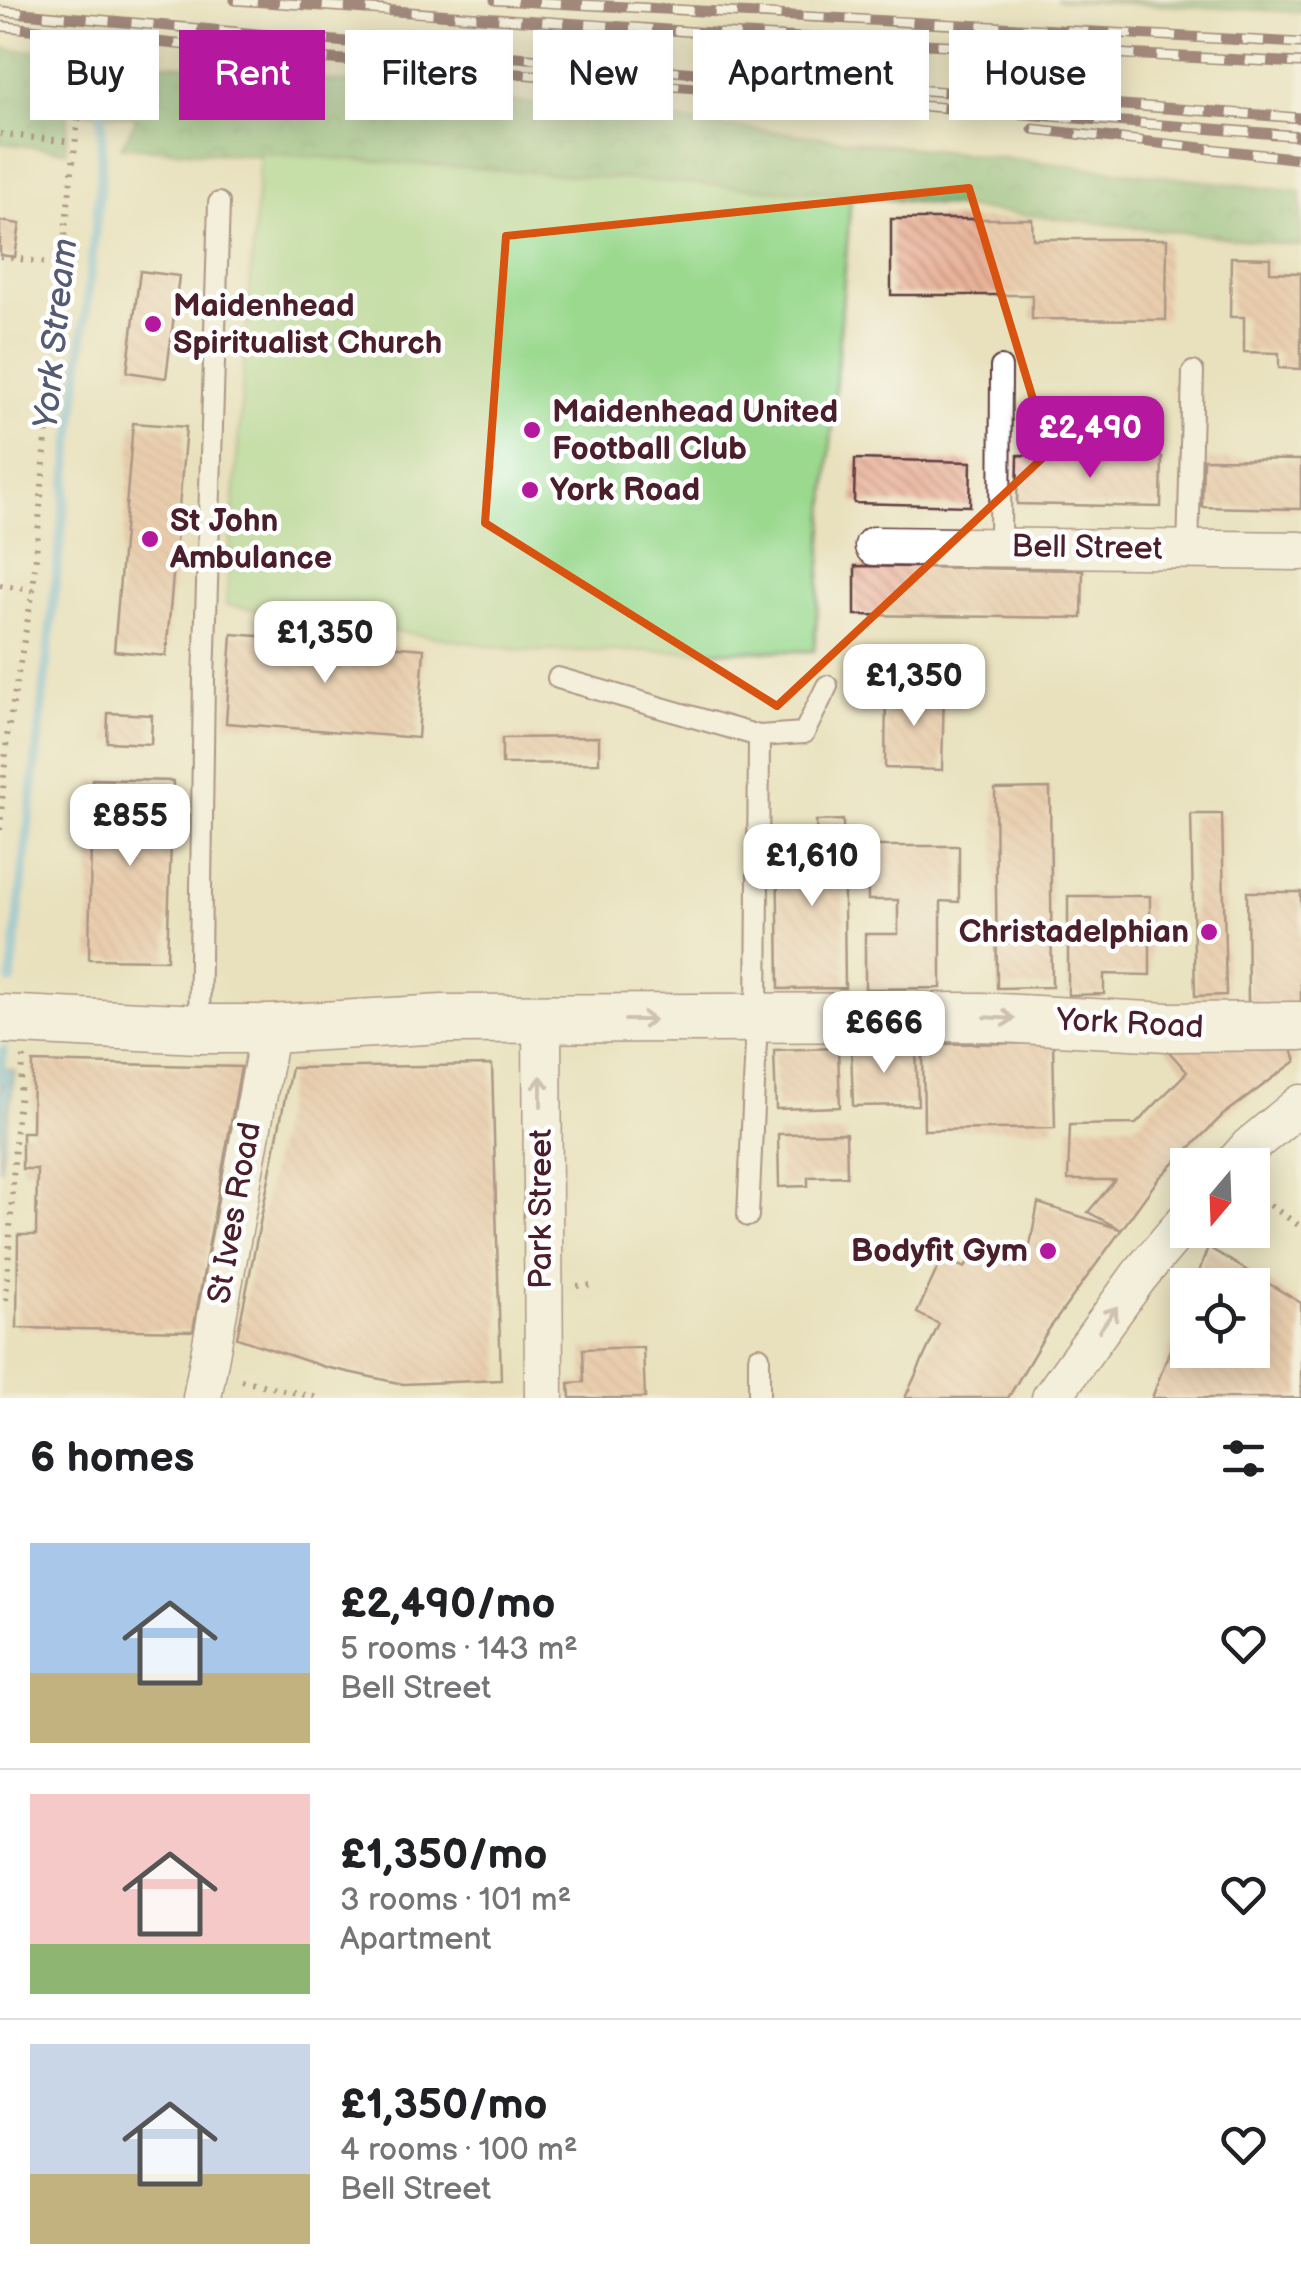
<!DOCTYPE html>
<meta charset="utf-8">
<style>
body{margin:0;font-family:"Balsamiq Sans",sans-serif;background:#f6f6f6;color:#202124;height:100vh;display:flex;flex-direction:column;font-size:38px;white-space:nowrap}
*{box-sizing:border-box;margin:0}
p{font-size:32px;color:#757577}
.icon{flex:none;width:55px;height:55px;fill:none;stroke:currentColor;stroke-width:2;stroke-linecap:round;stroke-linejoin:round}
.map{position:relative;height:1398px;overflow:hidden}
.details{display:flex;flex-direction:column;background:#fff;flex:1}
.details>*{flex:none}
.hud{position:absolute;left:30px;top:30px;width:1242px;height:90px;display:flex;gap:20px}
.needle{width:65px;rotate:199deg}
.controls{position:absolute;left:1170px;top:1148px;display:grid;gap:20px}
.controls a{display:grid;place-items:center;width:100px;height:100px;border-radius:0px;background:#fff;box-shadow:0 5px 25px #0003;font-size:50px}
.price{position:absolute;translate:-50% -85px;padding:0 22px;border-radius:20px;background:#fff;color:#222;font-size:32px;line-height:65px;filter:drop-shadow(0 2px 5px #0008)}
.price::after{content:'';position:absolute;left:50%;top:60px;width:30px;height:22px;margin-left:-15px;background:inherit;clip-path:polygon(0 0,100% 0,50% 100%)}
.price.current{background:#b5179e;color:#fff}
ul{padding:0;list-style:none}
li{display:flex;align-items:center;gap:30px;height:250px;padding:0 30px}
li+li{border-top:2px solid #e0e0e0}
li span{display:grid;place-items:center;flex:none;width:280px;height:200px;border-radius:0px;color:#555}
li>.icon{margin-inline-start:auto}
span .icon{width:120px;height:120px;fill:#fffc;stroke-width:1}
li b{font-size:42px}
h2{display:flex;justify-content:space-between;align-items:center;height:120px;padding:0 30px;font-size:42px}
.chip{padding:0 35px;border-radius:0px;background:#fff;box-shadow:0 5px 25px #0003;font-size:35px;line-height:90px}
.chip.current{background:#b5179e;color:#fff}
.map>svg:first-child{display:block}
.forest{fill:url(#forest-crowns);stroke:#636c52;stroke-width:2.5}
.pitch{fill:#9bd98f;stroke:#727c5d;stroke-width:2.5}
.water{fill:url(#water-waves);stroke:#576a85;stroke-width:2.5}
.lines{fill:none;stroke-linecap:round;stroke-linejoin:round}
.stream{stroke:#64b4df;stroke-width:10}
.building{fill:url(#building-back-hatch)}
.service-casing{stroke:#623c41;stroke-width:24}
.minor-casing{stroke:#623c41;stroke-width:41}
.tertiary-casing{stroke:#623c41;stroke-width:51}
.path{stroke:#623c41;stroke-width:6;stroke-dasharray:2.5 8;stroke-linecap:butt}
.service{stroke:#fff;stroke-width:20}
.minor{stroke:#fff;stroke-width:38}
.tertiary{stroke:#fff;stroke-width:48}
.rail-casing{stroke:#4a1f2b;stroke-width:11}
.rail{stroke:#fff;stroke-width:8;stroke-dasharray:22;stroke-linecap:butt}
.oneway{stroke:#ae9aa0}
.marked{fill:none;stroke:#d8530f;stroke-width:8;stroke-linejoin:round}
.poi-dot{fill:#b5179e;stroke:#fff;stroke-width:4}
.labels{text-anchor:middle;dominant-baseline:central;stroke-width:9;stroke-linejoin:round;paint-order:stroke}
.poi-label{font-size:32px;font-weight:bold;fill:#4a1f2b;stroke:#fff;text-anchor:start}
.street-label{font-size:32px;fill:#4a1f2b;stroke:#fff}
.water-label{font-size:35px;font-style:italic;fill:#545b73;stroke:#fff}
</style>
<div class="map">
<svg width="1301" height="1398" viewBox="0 0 1301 1398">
<defs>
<pattern id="forest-crowns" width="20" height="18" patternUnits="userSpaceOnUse" patternTransform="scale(2.5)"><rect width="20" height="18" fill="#7cb97a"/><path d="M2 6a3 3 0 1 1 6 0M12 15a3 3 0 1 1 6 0" fill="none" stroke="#689664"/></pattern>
<pattern id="water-waves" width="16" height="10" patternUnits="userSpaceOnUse" patternTransform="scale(2.5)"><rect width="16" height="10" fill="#64b4df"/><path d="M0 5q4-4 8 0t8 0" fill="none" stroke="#5492b5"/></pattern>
<pattern id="building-back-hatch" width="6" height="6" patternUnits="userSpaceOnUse" patternTransform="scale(2.5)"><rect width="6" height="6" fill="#e9b399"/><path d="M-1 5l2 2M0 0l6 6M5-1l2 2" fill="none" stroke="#bf917d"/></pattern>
</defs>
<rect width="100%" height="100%" fill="#fff"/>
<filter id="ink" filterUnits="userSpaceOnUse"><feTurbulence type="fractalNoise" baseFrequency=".01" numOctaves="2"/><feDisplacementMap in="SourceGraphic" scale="20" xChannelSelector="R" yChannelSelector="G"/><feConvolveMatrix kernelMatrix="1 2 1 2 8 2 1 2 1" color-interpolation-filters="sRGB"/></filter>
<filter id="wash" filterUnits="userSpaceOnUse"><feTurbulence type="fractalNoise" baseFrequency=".0048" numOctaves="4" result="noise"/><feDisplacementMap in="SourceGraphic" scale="40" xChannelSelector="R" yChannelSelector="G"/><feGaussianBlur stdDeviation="2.25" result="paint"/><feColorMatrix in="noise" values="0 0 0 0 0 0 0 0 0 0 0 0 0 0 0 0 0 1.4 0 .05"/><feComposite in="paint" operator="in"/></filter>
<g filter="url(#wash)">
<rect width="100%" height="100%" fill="#e9e1be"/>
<g class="forest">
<path d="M1057,0H1301V12L1056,0Z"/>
<path d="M0,48L246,71L1301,192V246L851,195L121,147L137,118L68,111L66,151L0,143Z"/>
</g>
<path class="pitch" d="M260,153L851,195L814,651H526L226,605Z"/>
<path class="water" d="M0,1068L15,1071L0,1170Z"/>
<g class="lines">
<g class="stream">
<path d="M11,981L101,177L102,110"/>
<path d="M0,1077L3,1050"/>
</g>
</g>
<g id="blocks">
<g class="building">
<path d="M891,219H1032L1033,239H1167L1166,320L1032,319V295H891Z"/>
<path d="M0,221L20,224L15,257L0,255Z"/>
<path d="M1231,257L1270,258V272L1301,273V369L1279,368V353L1244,352V317H1230Z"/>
<path d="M140,271L179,276L166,378L127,372Z"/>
<path d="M133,423L186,427L166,656L114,651Z"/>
<path d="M1018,455L1162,457L1161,507L1017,504Z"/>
<path d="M855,459L971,462L970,506L854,503Z"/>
<path d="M1203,459L1301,460V509L1202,507Z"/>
<path d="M855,566L1083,570L1082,618L855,615Z"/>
<path d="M232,634L424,649L418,738L226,723Z"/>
<path d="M886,690H944L942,770L885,768Z"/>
<path d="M108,713L152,715L151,744L107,742Z"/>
<path d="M599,737V763L502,764V738Z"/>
<path d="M92,779L173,781L167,960L89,959Z"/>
<path d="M1050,788L1052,987L997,988L995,789Z"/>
<path d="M1191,814H1222L1226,995L1195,996Z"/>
<path d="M843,820L845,988L779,989L777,836L817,835L816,821Z"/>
<path d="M867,846H959V902L941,901V988L865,989V934H898V900H868Z"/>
<path d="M1247,892H1301V1004H1248Z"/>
<path d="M1068,896H1150V975L1104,974V994L1068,995Z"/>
<path d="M1053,1043L1055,1128L924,1130L923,1044Z"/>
<path d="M1290,1044L1296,1061L1223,1115L1159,1178L1047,1332L1008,1398H905L939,1324L917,1313L942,1258L965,1268L973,1249L1028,1256L1038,1203L1120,1229L1088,1212L1115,1180H1068L1070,1125L1136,1124L1187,1072L1164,1046Z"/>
<path d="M916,1046L918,1105L853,1106L851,1047Z"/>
<path d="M838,1048L840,1107L776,1109L774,1050Z"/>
<path d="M33,1062L241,1067L193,1331L17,1328L18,1235H36L37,1169H22V1132H32Z"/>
<path d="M492,1065L501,1380L403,1384L325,1367L237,1338L291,1068Z"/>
<path d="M846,1133L847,1176L808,1177V1186L779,1187L778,1134Z"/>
<path d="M1208,1247L1301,1303V1398H1152L1187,1303L1188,1350H1252V1285H1194Z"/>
<path d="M643,1347L645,1398H570L569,1383L584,1382L583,1349Z"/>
</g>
</g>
</g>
<g filter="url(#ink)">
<use href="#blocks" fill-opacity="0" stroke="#623c41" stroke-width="2.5"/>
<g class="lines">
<g class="service-casing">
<g id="service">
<path d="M1000,546L1001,367"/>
<path d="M1188,551L1193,372"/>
<path d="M558,678L759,736L804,733L827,686"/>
<path d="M199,1029L204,680L219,203"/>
<path d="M748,1216L757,1019L759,736"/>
<path d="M759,1357V1398"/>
</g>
</g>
<g class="minor-casing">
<g id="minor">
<path d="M874,546L1301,551"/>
<path d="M542,1020L544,1398"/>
<path d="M1233,1165L1249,1147L1301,1104"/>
<path d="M202,1398L270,1029"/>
<path d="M1051,1398L1139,1276L1188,1218"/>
</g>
</g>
<g class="tertiary-casing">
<path id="tertiary" d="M0,1019L199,1029H270L443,1019L981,1017L1168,1027L1301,1026"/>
</g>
<g class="path">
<path d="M0,134L73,142"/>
<path d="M0,256L61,265"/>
<path d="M0,585L33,590"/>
<path d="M0,830L7,736L33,590L61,265L84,69"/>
<path d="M1253,1193L1301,1227"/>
<path d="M577,1286L596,1285"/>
<path d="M6,1300L16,1127L24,1056"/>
<path d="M241,1380L318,1398"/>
</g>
<use href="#service" class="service"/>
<use href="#minor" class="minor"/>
<use href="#tertiary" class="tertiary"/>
<g class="rail-casing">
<g id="rail">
<path d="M235,0L726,34L1301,63"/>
<path d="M495,0L1301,43"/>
<path d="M0,11L718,75L1301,118"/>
<path d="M0,26L293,56L1301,136"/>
<path d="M1033,129L1301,159"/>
</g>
</g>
<use href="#rail" class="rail"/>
</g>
<defs><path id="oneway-shaft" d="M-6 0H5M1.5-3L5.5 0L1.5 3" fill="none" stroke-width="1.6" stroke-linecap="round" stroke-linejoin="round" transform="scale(2.5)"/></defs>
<g class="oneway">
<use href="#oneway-shaft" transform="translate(1000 1018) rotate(3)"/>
<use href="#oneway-shaft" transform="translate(640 1020)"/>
<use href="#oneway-shaft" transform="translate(541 1091) rotate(-90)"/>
<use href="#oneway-shaft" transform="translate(1108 1319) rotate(-54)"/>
</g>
</g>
<path d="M0 0H1301V1398H0ZM969,188L1049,452L777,706L485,523L506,236Z" fill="#e9e1be" fill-opacity=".55" fill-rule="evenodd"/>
<path class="marked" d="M969,188L1049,452L777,706L485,523L506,236Z"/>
<g class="poi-dot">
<circle cx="153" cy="324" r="10"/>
<circle cx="532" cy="430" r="10"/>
<circle cx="530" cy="490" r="10"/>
<circle cx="150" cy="539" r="10"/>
<circle cx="1209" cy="932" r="10"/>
<circle cx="1048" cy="1251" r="10"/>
</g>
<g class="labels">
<g class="poi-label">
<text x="173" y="306">Maidenhead<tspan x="173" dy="37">Spiritualist Church</tspan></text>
<text x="552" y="412">Maidenhead United<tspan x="552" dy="37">Football Club</tspan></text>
<text x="550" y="490">York Road</text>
<text x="170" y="521">St John<tspan x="170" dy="37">Ambulance</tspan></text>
<text x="1189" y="932" text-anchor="end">Christadelphian</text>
<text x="1028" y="1251" text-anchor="end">Bodyfit Gym</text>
</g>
<g class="street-label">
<text transform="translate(1087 548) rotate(1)">Bell Street</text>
<text transform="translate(1130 1024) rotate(3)">York Road</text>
<text transform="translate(541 1209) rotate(-90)">Park Street</text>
<text transform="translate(235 1213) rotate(-80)">St Ives Road</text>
</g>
<g class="water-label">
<text transform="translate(56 334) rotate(-84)">York Stream</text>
</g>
</g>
</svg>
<div class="controls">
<a><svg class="needle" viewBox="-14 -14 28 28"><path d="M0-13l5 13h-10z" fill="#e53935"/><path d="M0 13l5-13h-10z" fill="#757577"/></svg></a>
<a><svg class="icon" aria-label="locate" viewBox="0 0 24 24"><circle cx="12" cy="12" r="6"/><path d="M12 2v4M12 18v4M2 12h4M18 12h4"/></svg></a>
</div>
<b class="price current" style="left:1090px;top:481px">£2,490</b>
<b class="price" style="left:325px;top:686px">£1,350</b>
<b class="price" style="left:914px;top:729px">£1,350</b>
<b class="price" style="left:130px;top:869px">£855</b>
<b class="price" style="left:812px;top:909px">£1,610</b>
<b class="price" style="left:884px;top:1076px">£666</b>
<div class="hud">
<a class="chip">Buy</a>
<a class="chip current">Rent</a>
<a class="chip">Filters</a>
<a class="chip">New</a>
<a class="chip">Apartment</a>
<a class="chip">House</a>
</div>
</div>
<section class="details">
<h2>6 homes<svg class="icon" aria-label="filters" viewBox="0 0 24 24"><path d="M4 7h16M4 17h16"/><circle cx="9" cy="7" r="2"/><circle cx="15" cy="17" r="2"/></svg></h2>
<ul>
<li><span style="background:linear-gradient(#a9c7e8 65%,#c2b280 0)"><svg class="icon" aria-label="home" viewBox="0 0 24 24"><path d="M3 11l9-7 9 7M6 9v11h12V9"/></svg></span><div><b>£2,490/mo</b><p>5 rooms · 143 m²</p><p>Bell Street</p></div><svg class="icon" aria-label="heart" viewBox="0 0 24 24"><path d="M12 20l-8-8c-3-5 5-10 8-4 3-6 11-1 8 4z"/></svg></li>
<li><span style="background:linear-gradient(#f6c9c9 75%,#8fb573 0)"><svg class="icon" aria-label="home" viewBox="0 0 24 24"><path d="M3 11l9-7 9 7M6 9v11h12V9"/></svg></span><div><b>£1,350/mo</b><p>3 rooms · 101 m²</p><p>Apartment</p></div><svg class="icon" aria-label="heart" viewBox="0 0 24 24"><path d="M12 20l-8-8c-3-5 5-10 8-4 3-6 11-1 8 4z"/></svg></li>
<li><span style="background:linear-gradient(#c9d6e8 65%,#c2b280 0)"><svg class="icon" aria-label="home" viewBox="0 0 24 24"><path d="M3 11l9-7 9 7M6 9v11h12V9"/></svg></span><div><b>£1,350/mo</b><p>4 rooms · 100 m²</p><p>Bell Street</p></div><svg class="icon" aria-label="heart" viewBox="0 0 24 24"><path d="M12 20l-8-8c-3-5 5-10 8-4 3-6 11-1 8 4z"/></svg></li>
</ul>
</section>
